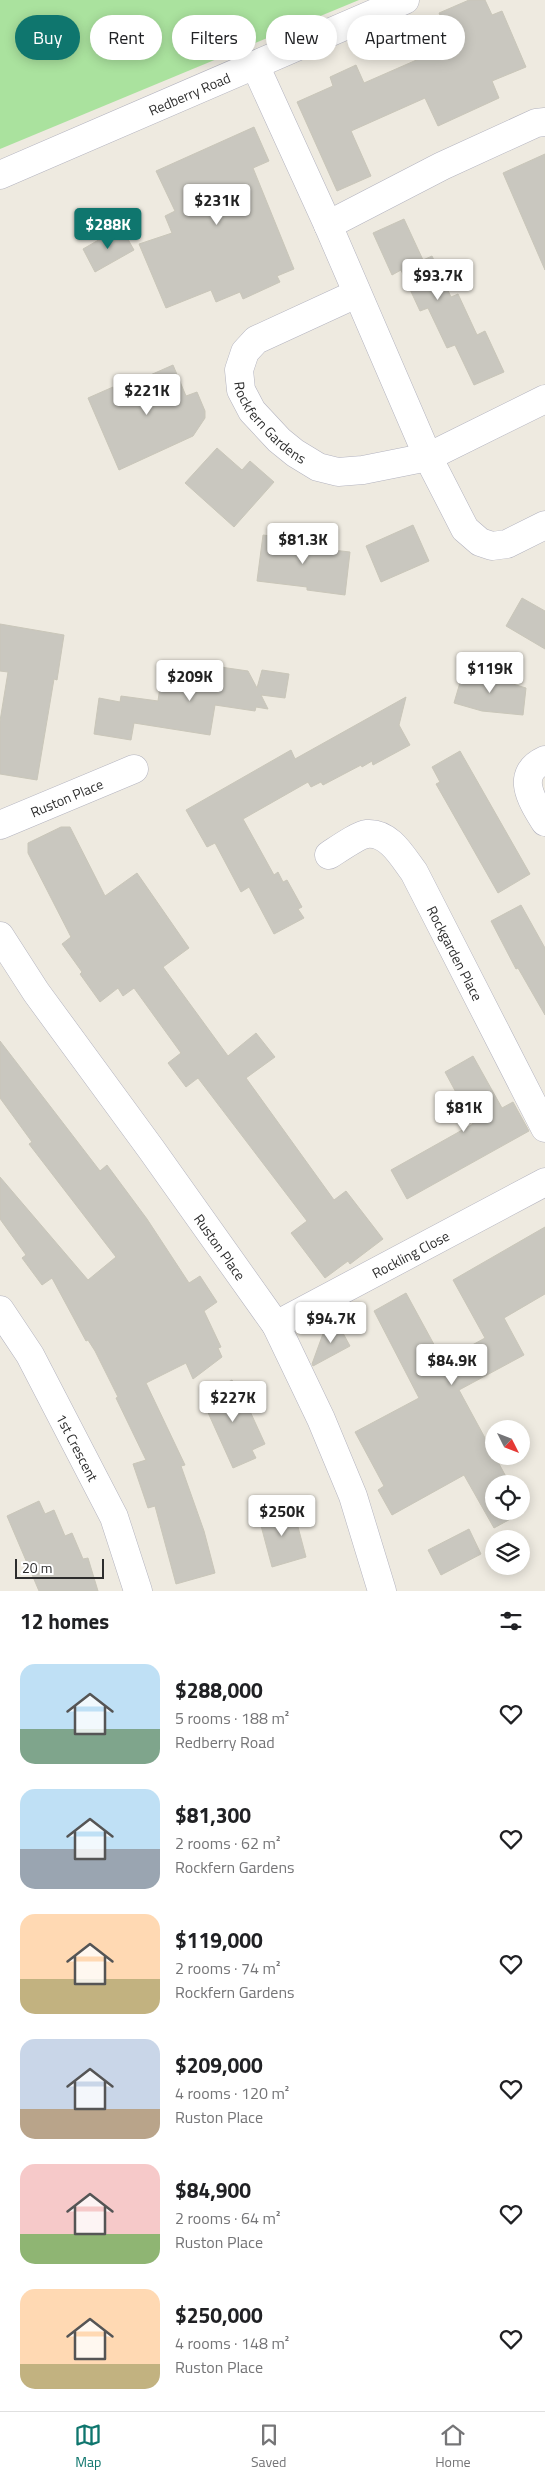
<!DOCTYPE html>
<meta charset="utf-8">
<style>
body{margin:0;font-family:"Titillium Web",sans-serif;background:#f2f2f2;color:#202124;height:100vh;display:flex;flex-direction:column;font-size:19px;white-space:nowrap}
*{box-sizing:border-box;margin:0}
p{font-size:16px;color:#757577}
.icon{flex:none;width:28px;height:28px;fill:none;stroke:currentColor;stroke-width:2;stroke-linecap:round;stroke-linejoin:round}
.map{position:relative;height:1591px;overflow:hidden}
.sheet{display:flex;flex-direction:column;background:#fff;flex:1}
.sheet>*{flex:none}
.hud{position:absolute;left:15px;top:15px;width:515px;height:45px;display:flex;gap:10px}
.needle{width:32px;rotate:132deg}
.controls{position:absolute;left:485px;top:1420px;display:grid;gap:10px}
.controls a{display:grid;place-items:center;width:45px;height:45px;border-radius:50%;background:#fff;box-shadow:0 2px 12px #0003;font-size:25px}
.scale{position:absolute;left:15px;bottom:12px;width:89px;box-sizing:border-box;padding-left:5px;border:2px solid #2d2d2d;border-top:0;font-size:14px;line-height:18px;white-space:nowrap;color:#2d2d2d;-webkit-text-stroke:4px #fff;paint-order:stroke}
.price{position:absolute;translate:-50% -42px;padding:0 11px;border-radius:5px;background:#fff;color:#222;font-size:16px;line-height:32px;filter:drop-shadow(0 1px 2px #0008)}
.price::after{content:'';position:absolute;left:50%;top:30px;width:15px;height:11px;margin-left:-8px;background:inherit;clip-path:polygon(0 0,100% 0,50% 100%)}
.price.current{background:#0f766e;color:#fff}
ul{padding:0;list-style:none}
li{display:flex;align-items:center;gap:15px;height:125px;padding:0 20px}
li span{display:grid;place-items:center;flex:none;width:140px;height:100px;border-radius:15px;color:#555}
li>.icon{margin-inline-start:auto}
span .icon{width:60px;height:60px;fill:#fffc;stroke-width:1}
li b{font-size:21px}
h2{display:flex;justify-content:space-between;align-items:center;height:60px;padding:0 20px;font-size:21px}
.pill{padding:0 18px;border-radius:22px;background:#fff;box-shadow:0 2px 12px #0003;font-size:18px;line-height:45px}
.pill.current{background:#0f766e;color:#fff}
.dock{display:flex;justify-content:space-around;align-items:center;height:70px;border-top:1px solid #e0e0e0;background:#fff;font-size:14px;color:#757577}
.dock a{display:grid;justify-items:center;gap:2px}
.dock .current{color:#0f766e}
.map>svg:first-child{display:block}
.grass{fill:#aae29e}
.building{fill:#c9c7bf;stroke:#c9c6b9}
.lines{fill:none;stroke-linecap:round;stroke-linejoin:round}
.minor-casing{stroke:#b3b3bf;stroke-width:29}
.minor{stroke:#fff;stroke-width:28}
.labels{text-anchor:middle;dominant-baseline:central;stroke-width:4.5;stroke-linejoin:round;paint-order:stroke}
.street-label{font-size:14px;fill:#2d2d2d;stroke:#fff}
</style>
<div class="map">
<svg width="545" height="1591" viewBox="0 0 545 1591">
<rect width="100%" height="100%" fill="#eeeae0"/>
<path class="grass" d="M0,0H359L0,149Z"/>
<g class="building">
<path d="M469,0H485L492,15L502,11L526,67L492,81L499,98L438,126L425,98L351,131L371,176L337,191L297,102L333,86L330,77L356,65L364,83L453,44L439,13Z"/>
<path d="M254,127L269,161L253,168L294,269L277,276L280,282L243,299L240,292L216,302L211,290L166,308L139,244L172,233L165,216L175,211L156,171Z"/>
<path d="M545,154V270L503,173Z"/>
<path d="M404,219L423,260L432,256L451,297L458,294L477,335L485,331L504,372L474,385L455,345L447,348L428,308L420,311L401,270L392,275L373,233Z"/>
<path d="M121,227L134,250L95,272L83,249Z"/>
<path d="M173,365L186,396L197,392L205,411V418L193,436L119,470L88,398L113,387L114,391Z"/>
<path d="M217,448L242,470L250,461L274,482L234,527L185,483Z"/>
<path d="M413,525L429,561L381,582L366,546Z"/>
<path d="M263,535L316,542L315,548L350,552L345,595L307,590V587L257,581Z"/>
<path d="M522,598L545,611V649L506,626Z"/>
<path d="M0,624L64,635L57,680L54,679L37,780L0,774V721L8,672L0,671Z"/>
<path d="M193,663L248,671L257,688L262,670L289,674L285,698L261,695L268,709L256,707L255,711L215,705L210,735L134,723L131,740L94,734L99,698L120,702L121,696L158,701L161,680L189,685Z"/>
<path d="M464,669L526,688L523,715L482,711L454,703Z"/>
<path d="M406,697L399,725L410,745L373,765L372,761L362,767L361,765L323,785L321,782L311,787L308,782L243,819L274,875L278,872L283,882L287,880L302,907L298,909L304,918L274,934L249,887L241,892L215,843L207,847L186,810L291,750L295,759Z"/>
<path d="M460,751L530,874L498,893L436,784L440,782L432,767Z"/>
<path d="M61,827H70L105,896L137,873L189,948L163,967L228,1056L256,1033L275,1057L246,1078L334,1200L346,1191L383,1239L350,1264L348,1261L325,1278L291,1233L307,1221L198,1078L186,1087L168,1063L181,1053L134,988L123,996L118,988L100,1002L80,974L82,972L62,944L71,937L28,853V843Z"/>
<path d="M521,905L545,948V1015L518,968L516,969L491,921Z"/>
<path d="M0,1041L100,1171L107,1165L147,1219L189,1283L200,1276L217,1302L204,1311L221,1347L218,1348L222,1357L193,1379L186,1363L146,1383L185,1465L181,1466L204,1531L215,1573L176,1584L155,1506L148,1508L133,1464L146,1460L116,1398L118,1397L95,1351L88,1340L86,1341L52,1278L42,1285L22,1258L26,1255L0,1219V1177L88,1280L116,1257L29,1144L32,1142L0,1098Z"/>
<path d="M473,1056L502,1108L513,1102L529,1131L407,1199L391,1170L473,1124L445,1072Z"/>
<path d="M545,1227V1294L504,1318L524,1355L459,1390L510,1484H494V1511H521V1504L525,1511L494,1528L464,1475L392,1515L378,1490L384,1486L355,1432L419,1398L374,1311L406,1293L443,1361L485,1338L453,1280Z"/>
<path d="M338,1324L350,1346L313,1366L312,1364L324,1331Z"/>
<path d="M232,1380L235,1386L238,1385L265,1444L252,1450L256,1458L233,1468L201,1397Z"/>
<path d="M39,1501L45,1514L54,1510L65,1536L72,1533L83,1559L88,1558L98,1591H39L7,1516Z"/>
<path d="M293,1508L306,1557L272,1567L259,1518Z"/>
<path d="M469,1529L481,1554L441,1575L428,1550Z"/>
</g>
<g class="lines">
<g class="minor-casing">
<g id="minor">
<path d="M255,65L328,225L428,457L465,529L480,542L492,546L507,544L545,525"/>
<path id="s1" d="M0,175L405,0"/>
<path d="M328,225L442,166L536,123L545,122"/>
<path id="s2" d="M356,294L256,340L245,352L239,370L241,390L252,411L279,440L295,453L318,467L338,472L363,470L428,457L545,399"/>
<path d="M545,760C514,774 532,801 545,822"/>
<path id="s3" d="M0,825L134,769"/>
<path id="s4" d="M329,855C337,850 358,835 367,834C389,832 402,856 414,872L545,1128"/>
<path id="s5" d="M0,936L36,992L151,1149L276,1325L321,1419L353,1496L382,1591"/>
<path id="s6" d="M0,1310L30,1355L114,1517L138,1591"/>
<path id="s7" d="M276,1325L545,1182"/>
</g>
</g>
<use href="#minor" class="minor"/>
</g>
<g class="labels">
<g class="street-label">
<text stroke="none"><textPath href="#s1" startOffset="206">Redberry Road</textPath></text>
<text stroke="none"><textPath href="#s2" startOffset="209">Rockfern Gardens</textPath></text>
<text stroke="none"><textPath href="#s3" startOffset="72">Ruston Place</textPath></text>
<text stroke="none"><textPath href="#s4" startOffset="198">Rockgarden Place</textPath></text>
<text stroke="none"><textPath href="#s5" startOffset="381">Ruston Place</textPath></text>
<text stroke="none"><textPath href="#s7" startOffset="152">Rockling Close</textPath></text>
<text stroke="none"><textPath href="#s6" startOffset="158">1st Crescent</textPath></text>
</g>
</g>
</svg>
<div class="controls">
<a><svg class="needle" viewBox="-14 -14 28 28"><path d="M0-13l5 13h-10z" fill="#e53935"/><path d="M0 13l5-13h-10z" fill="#757577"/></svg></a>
<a><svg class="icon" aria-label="locate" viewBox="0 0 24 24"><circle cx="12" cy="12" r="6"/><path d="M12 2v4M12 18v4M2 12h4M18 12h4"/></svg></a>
<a><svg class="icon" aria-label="layers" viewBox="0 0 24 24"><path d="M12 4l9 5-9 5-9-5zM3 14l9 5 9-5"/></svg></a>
</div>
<div class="scale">20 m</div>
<b class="price" style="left:217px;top:226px">$231K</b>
<b class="price current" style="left:108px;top:250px">$288K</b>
<b class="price" style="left:438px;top:301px">$93.7K</b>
<b class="price" style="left:147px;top:416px">$221K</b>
<b class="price" style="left:303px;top:565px">$81.3K</b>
<b class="price" style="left:490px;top:694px">$119K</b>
<b class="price" style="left:190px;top:702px">$209K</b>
<b class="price" style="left:464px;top:1133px">$81K</b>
<b class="price" style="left:331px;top:1344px">$94.7K</b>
<b class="price" style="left:452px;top:1386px">$84.9K</b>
<b class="price" style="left:233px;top:1423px">$227K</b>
<b class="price" style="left:282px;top:1537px">$250K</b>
<div class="hud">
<a class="pill current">Buy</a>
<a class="pill">Rent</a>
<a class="pill">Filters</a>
<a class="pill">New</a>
<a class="pill">Apartment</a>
</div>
</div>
<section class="sheet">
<h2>12 homes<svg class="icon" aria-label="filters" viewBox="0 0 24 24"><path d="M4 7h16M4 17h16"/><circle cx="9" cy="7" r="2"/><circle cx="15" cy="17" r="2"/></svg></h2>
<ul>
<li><span style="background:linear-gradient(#bfe0f5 65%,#7fa58c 0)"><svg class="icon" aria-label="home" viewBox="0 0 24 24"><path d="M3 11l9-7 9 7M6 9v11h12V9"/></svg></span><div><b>$288,000</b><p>5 rooms · 188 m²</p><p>Redberry Road</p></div><svg class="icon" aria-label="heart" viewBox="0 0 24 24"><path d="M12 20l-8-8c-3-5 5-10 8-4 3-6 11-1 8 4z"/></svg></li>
<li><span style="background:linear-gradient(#bfe0f5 60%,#9aa5b1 0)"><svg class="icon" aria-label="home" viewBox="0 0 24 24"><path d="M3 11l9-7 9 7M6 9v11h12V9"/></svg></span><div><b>$81,300</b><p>2 rooms · 62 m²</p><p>Rockfern Gardens</p></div><svg class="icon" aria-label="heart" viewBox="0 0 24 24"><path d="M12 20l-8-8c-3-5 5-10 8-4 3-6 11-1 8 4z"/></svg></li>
<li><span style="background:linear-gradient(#ffd9b3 65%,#c2b280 0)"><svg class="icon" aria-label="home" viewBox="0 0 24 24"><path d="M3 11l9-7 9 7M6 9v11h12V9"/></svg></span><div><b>$119,000</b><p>2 rooms · 74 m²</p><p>Rockfern Gardens</p></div><svg class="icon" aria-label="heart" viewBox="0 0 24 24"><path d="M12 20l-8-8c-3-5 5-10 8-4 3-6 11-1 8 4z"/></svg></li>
<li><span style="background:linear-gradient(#c9d6e8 70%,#b9a48a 0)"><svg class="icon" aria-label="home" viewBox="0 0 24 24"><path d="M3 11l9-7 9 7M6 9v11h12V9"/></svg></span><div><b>$209,000</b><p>4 rooms · 120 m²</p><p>Ruston Place</p></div><svg class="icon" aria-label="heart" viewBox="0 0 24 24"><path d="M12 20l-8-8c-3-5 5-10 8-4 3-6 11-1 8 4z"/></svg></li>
<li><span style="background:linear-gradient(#f6c9c9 70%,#8fb573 0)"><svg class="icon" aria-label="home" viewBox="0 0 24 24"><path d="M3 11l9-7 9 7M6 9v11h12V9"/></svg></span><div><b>$84,900</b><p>2 rooms · 64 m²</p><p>Ruston Place</p></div><svg class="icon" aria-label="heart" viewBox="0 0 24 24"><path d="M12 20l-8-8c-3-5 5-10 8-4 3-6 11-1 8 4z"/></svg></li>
<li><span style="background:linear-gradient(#ffd9b3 75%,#c2b280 0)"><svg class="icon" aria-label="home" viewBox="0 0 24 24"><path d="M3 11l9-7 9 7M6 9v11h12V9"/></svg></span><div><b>$250,000</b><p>4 rooms · 148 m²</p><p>Ruston Place</p></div><svg class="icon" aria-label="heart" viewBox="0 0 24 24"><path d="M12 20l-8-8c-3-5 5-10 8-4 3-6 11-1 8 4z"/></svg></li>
</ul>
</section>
<nav class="dock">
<a class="current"><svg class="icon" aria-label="map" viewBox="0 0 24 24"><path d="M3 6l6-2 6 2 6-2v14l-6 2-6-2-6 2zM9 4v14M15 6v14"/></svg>Map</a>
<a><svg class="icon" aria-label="saved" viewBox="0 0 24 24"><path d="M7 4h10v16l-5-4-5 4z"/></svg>Saved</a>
<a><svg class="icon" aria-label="home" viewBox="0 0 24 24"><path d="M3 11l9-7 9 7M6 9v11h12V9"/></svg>Home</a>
</nav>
